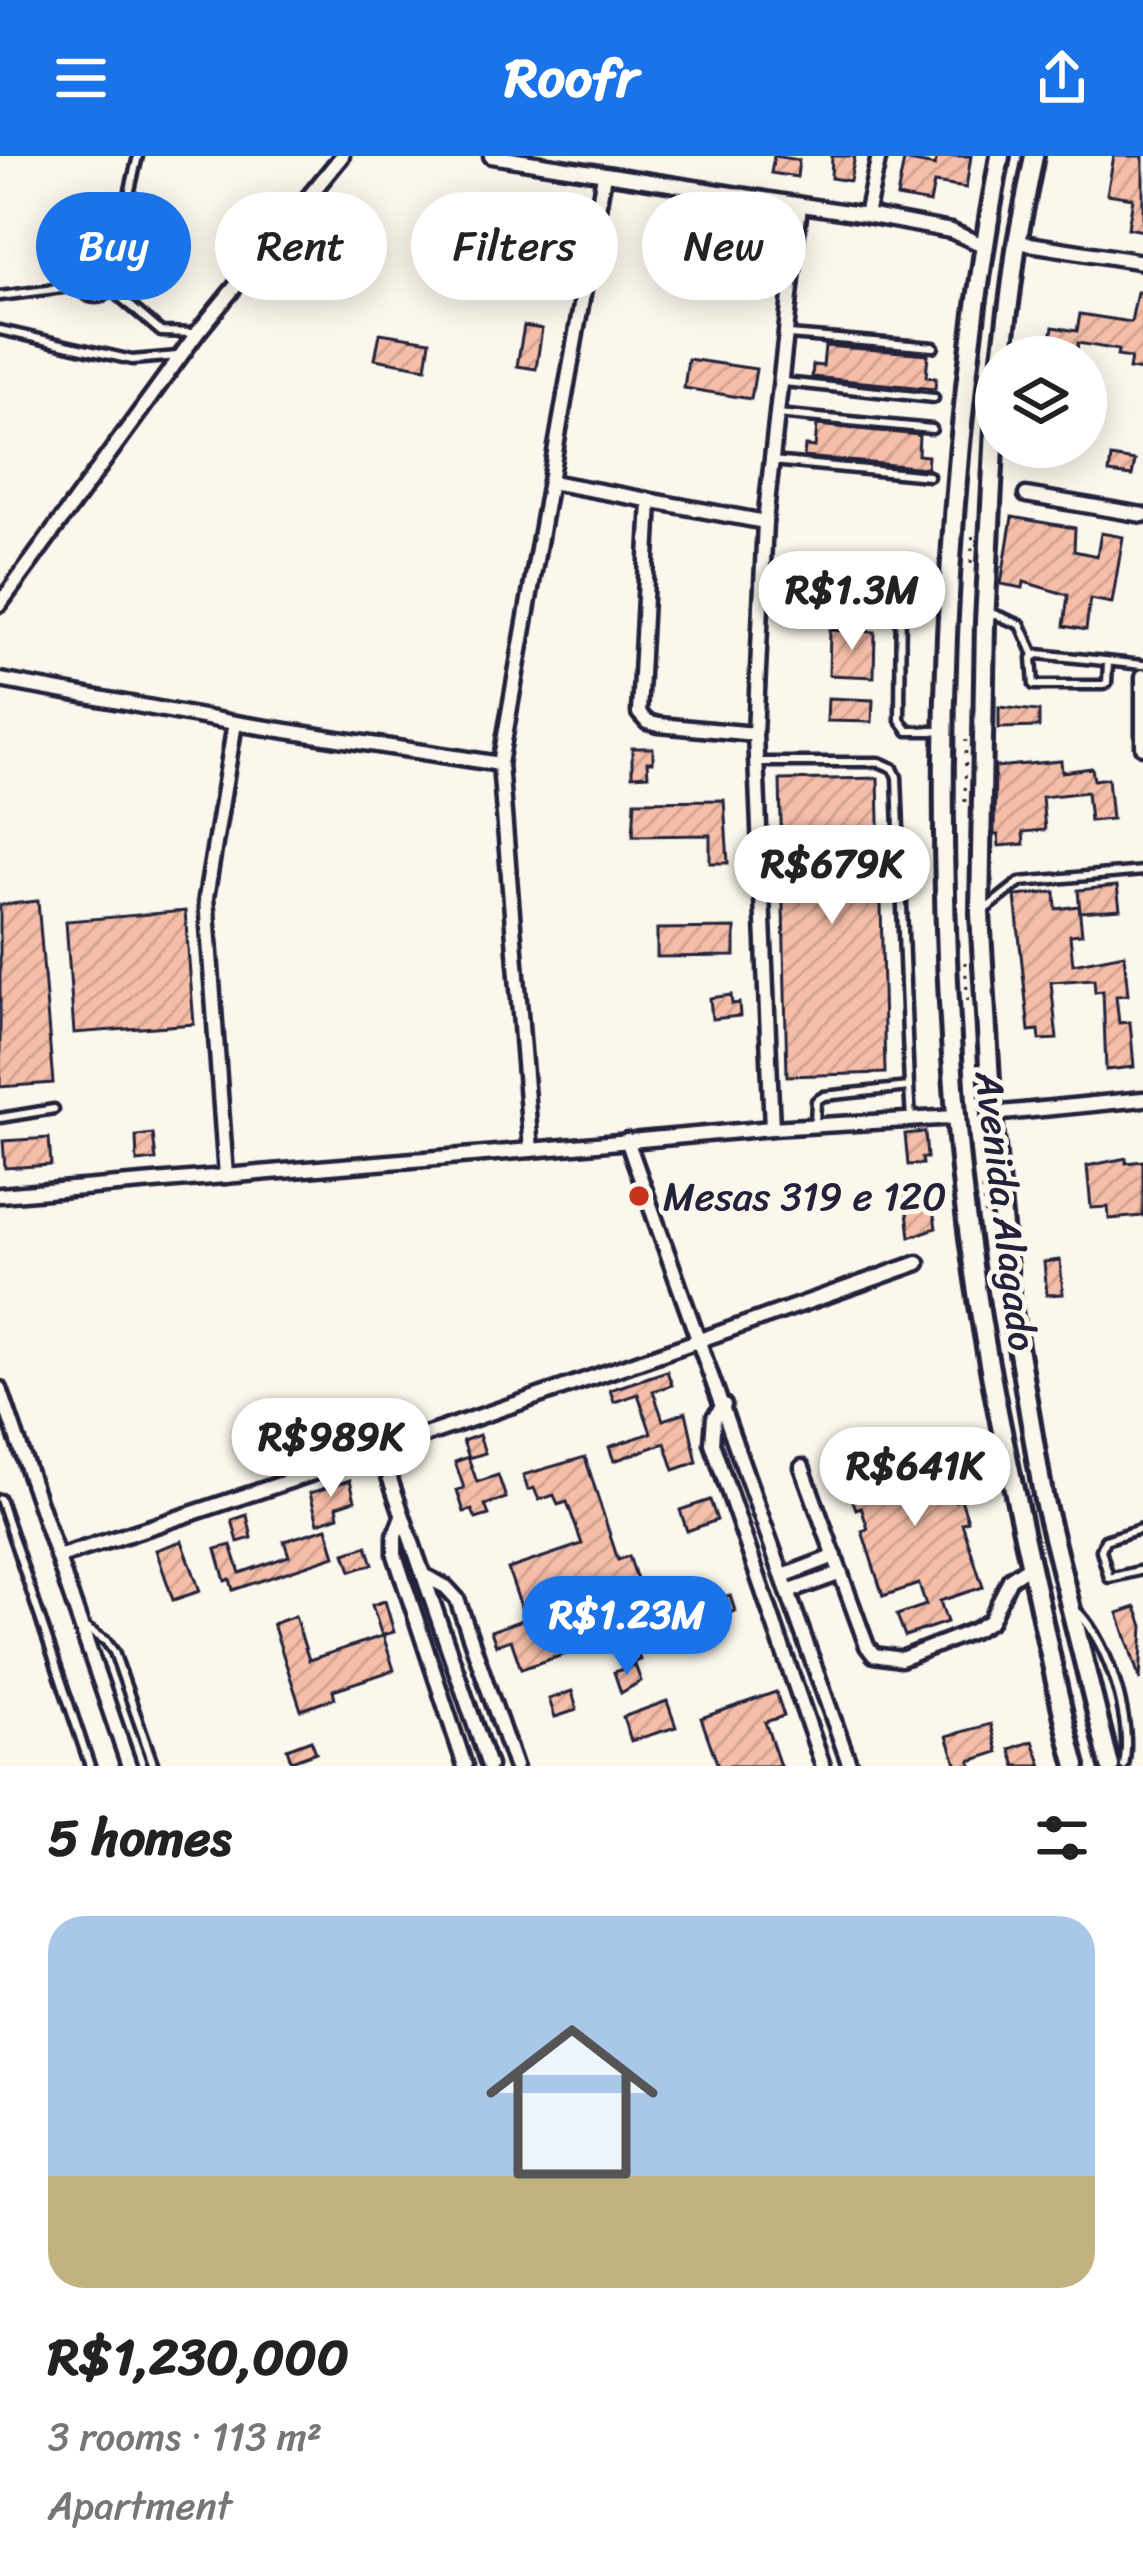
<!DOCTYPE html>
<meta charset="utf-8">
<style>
body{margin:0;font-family:Sriracha,sans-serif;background:#f6f6f6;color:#222;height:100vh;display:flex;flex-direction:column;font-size:45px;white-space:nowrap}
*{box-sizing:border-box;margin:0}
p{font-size:39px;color:#767676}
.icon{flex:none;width:66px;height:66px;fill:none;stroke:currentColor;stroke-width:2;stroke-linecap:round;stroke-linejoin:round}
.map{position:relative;height:1610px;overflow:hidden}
.drawer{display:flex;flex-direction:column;background:#fff;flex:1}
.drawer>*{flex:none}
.guide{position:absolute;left:36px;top:36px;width:1071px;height:108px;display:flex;gap:24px}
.fabs{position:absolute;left:975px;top:180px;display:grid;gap:24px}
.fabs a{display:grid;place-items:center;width:132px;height:132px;border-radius:50%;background:#fff;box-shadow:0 6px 30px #0003;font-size:60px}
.price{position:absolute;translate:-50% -102px;padding:0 27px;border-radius:42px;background:#fff;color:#222;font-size:39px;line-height:78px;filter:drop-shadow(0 3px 6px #0008)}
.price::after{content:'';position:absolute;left:50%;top:72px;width:36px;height:27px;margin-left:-18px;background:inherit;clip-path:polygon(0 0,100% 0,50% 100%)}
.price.active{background:#1a73e8;color:#fff}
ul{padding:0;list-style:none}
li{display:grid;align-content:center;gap:24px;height:636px;padding:0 48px}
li+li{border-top:3px solid #e0e0e0}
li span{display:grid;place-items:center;height:372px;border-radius:36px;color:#555}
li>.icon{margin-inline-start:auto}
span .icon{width:216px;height:216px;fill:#fffc;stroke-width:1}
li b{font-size:51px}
h2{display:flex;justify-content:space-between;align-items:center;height:144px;padding:0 48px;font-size:51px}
.tag{padding:0 42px;border-radius:54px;background:#fff;box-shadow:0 6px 30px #0003;font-size:42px;line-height:108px}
.tag.active{background:#1a73e8;color:#fff}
header{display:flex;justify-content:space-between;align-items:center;height:156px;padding:0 48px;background:#1a73e8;color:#fff;font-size:54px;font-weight:800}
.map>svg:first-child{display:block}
.building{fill:url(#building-hatch);stroke:#22223b;stroke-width:3}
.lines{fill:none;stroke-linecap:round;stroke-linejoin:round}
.service-casing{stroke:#22223b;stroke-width:15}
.minor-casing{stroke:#22223b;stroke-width:21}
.secondary-casing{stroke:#22223b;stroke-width:26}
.path{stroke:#22223b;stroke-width:3;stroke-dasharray:3 9;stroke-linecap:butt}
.service{stroke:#fbf7ec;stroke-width:6}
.minor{stroke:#fbf7ec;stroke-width:12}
.secondary{stroke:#fbf7ec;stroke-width:16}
.poi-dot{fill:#c8321e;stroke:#fbf7ec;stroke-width:4.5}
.labels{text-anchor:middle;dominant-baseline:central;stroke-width:10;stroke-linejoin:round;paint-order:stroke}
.poi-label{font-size:39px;fill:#22223b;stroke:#fbf7ec;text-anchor:start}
.street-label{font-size:39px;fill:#22223b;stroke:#fbf7ec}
</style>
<header><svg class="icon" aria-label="menu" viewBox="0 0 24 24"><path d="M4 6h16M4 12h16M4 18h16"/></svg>Roofr<svg class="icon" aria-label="share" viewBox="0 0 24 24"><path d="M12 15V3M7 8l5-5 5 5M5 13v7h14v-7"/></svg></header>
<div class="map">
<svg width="1143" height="1610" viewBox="0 0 1143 1610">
<defs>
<pattern id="building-hatch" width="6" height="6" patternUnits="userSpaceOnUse" patternTransform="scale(3)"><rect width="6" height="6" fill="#f5bea9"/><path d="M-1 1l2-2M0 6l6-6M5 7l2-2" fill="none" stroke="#d2a392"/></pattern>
</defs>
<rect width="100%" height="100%" fill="#fbf7ec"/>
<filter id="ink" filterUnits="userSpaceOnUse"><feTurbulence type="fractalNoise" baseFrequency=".00833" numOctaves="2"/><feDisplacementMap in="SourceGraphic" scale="24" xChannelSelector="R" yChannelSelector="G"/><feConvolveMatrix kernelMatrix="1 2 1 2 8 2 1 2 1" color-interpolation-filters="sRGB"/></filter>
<g filter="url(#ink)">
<g class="building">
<path d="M774,0L799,4L797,21L771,17Z"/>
<path d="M832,0H855L850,25L831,22Z"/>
<path d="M937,0H971L966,32L934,27L930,47L897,41L904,4L935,10Z"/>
<path d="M1114,0H1143V75L1128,72L1133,42L1107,38Z"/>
<path d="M1137,136H1143V215L1129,213L1131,202L1117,200L1118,194L1078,187L1076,201H1048L1053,171L1077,175L1080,158L1131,166Z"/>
<path d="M524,170L542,173L536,213L517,210Z"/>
<path d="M380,177L430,185L426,212L375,203Z"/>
<path d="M825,190L928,198L926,221L936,222L935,233L812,221L813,209L823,210Z"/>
<path d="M688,203L756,213L751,243L684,232Z"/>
<path d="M817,269L919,279L918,299L928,300L927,312L804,301L805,290L815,291Z"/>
<path d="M1111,301L1135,305L1132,320L1109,317Z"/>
<path d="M1012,361L1075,372L1074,395L1097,400L1101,377L1123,381L1112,447L1090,443L1086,474L1064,470L1068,439L1024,426L1023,432L1001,428Z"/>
<path d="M830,474L875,476L874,521L829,519Z"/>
<path d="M828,542L873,544L872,566L827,565Z"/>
<path d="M999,551L1039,555V571L999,572Z"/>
<path d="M632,592H653V606H647L648,619L632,620Z"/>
<path d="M1061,605L1062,616L1092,612L1094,624L1108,622L1112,663L1090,665L1087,636L1042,641L1045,674L1023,676L1024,688L999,690L998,679H994L995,611Z"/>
<path d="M878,622L885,917L787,920L780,624Z"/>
<path d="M724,644L728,707H710V679L633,680L635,645Z"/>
<path d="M1117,730L1120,753L1080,756L1078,734Z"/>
<path d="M1055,736L1056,753L1079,750L1082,778L1070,779L1073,808L1124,798L1128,839L1116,840L1119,867L1130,866L1134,911L1106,914L1103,835L1095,836L1094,823L1051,826L1057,883L1040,884L1039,874L1029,875L1015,740Z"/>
<path d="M38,745L53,927L0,931V749Z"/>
<path d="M185,755L194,868L74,877L66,765Z"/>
<path d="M735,772V800L657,801V773Z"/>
<path d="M731,839L732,848L739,847L740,860L712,863L710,842Z"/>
<path d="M925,976L927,1002H922L923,1008L908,1009L905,978Z"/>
<path d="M153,978L156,1004L137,1006L136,980Z"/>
<path d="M49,982L51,1009L5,1012L3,985Z"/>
<path d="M1126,1002V1007L1143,1005V1060L1109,1063L1108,1051L1091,1052L1087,1010Z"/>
<path d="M930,1035L936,1072L910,1081L905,1039Z"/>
<path d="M1060,1104L1063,1138L1047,1139L1044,1106Z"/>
<path d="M667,1215L672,1229L653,1235L663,1264L686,1256L697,1306L674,1314L665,1287L614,1305L609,1291L651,1277L638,1238L614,1246L610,1234Z"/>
<path d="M479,1279L485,1297L469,1302L463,1285Z"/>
<path d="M934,1281L955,1345L961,1343L968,1365L962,1367L983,1431L940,1445L947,1466L905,1480L897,1459L926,1449L919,1428L883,1440L862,1375L868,1373L861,1351L856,1353L848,1332L854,1330L848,1309Z"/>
<path d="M468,1301L477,1326L498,1319L506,1342L485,1349L489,1359L476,1363L472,1354L464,1356L457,1334L464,1332L455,1306Z"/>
<path d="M585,1301L618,1404L629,1400L650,1462L730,1439L735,1455L635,1489L640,1504L624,1510L611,1472L584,1482L587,1491L521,1513L511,1484L496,1489L491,1475L525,1463L508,1413L582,1388L567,1346L558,1349L554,1339L539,1344L534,1332L528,1334L523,1319Z"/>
<path d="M350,1324L355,1344L337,1350L339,1360L318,1367L310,1337Z"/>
<path d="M710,1344L717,1364L687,1375L680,1354Z"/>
<path d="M247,1359L252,1382L238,1386L232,1364Z"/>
<path d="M327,1372L335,1400L233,1434L230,1423L225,1425L216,1393L231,1389L240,1417L289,1400L284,1385Z"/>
<path d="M182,1385L200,1435L173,1444L156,1394Z"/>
<path d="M367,1390L373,1408L351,1415L345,1397Z"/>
<path d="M385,1445L394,1476L383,1479L394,1514L333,1534L335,1542L301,1554L273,1468L295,1460L309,1504L382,1480L372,1449Z"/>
<path d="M1136,1451L1143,1470L1140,1524L1118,1457Z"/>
<path d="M635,1509L641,1525L621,1537L614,1516Z"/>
<path d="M572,1535L577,1554L555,1561L549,1543Z"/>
<path d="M776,1536L784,1560L765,1566L780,1610H718L701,1562Z"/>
<path d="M667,1545L676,1571L631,1585L623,1561Z"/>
<path d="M991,1568L998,1596L970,1605L972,1610H957L947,1580Z"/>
<path d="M311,1584L316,1596L291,1605L287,1593Z"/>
<path d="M1033,1585L1042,1610H1016L1010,1593Z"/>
</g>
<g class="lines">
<g class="service-casing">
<g id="service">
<circle cx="96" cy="123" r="19"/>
<path d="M112,111L138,0"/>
<path d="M112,134L161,176L195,177"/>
<path d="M0,140L78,130"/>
<path d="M0,174L132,204L178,200"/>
<path d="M789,179L934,191"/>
<path d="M784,226L934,242"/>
<path d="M777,258L932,273"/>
<path d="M772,305L929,320"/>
<path d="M763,422L945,426"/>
<path d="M901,425L900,564L908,575H943"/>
<path d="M989,456L1021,469L1034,499"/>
<path d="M1108,506L1107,527L1103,529H1034L1032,502L1038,498L1143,509"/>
<path d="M759,606H879L893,612L897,621L909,931L824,940L816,945L815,968"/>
<path d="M982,756L1020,726L1143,715"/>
<path d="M909,931L911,963"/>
<path d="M0,962L54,953"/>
<path d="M0,1343L90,1610"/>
<path d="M1143,1372L1105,1384L1101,1394L1109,1422L1143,1414"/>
<path d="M1079,1457C1109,1489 1133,1566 1124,1610"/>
<path d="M86,1472L106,1485L114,1496L154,1610"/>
</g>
</g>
<g class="minor-casing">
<g id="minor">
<path d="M491,0L866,59L951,75L983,89"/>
<path d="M604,19L500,608L531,994L772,972L956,961"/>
<path d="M866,59L879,0"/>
<path d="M1017,86L1143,106"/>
<path d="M551,326L765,366"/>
<path d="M1026,339L1143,359"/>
<path d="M650,345L639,557L647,566L659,569L755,578"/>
<path d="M0,448L198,176L342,0"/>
<path d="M1143,520V591"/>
<path d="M0,524L235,567L500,608"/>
<path d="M992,958L1143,943"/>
<path d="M772,972L755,578L765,366L800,50"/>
<path d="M627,984L850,1610"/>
<path d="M226,1020L206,742L235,567"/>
<path d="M0,1039L531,994"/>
<path d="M0,1233L129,1610"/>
<path d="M724,1249L714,1261L712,1287L823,1610"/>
<path d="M381,1297L489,1610"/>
<path d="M802,1311L867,1490L874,1499L901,1503L975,1474L990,1465L1010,1423L1031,1409"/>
<path d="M402,1361L395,1379V1399L465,1610"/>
<path d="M58,1401C347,1308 633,1208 918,1107"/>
<path d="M423,1419L446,1431L457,1443L515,1610"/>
<path d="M783,1420L835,1400"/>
<path d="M788,1436L841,1417"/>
</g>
</g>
<g class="secondary-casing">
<g id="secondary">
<path d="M1000,0C942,314 932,640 956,959C968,1121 1002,1284 1038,1442C1050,1498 1061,1555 1076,1610"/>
<path d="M1002,201L1017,86L1034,0"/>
<path d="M996,252L985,466L980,758L992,958L1010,1143L1044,1345L1110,1610"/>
</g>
</g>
<g class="path">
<path d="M994,236V216"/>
<path d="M971,407L973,375"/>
<path d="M965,646L966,584"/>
<path d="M965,806L968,850"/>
<path d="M982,1033L985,1059"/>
</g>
<use href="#service" class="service"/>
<use href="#minor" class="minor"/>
<use href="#secondary" class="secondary"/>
</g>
</g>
<circle class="poi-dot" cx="639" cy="1040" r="12"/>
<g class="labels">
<g class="poi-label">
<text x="663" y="1040">Mesas 319 e 120</text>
</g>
<g class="street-label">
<text transform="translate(1006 1055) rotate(83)">Avenida Alagado</text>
</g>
</g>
</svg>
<div class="fabs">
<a><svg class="icon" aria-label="layers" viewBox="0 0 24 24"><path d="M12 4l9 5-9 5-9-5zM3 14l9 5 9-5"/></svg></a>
</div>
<b class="price" style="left:852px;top:497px">R$1.3M</b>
<b class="price" style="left:832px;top:771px">R$679K</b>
<b class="price" style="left:331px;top:1344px">R$989K</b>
<b class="price" style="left:915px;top:1373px">R$641K</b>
<b class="price active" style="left:627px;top:1522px">R$1.23M</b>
<div class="guide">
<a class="tag active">Buy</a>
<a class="tag">Rent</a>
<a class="tag">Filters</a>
<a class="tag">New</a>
</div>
</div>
<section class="drawer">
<h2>5 homes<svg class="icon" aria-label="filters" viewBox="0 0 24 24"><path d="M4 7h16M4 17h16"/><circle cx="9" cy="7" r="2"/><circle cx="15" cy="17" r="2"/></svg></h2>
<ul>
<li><span style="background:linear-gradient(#a9c7e8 70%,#c2b280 0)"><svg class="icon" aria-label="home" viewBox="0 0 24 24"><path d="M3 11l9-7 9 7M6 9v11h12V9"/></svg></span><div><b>R$1,230,000</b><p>3 rooms · 113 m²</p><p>Apartment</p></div></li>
</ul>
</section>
